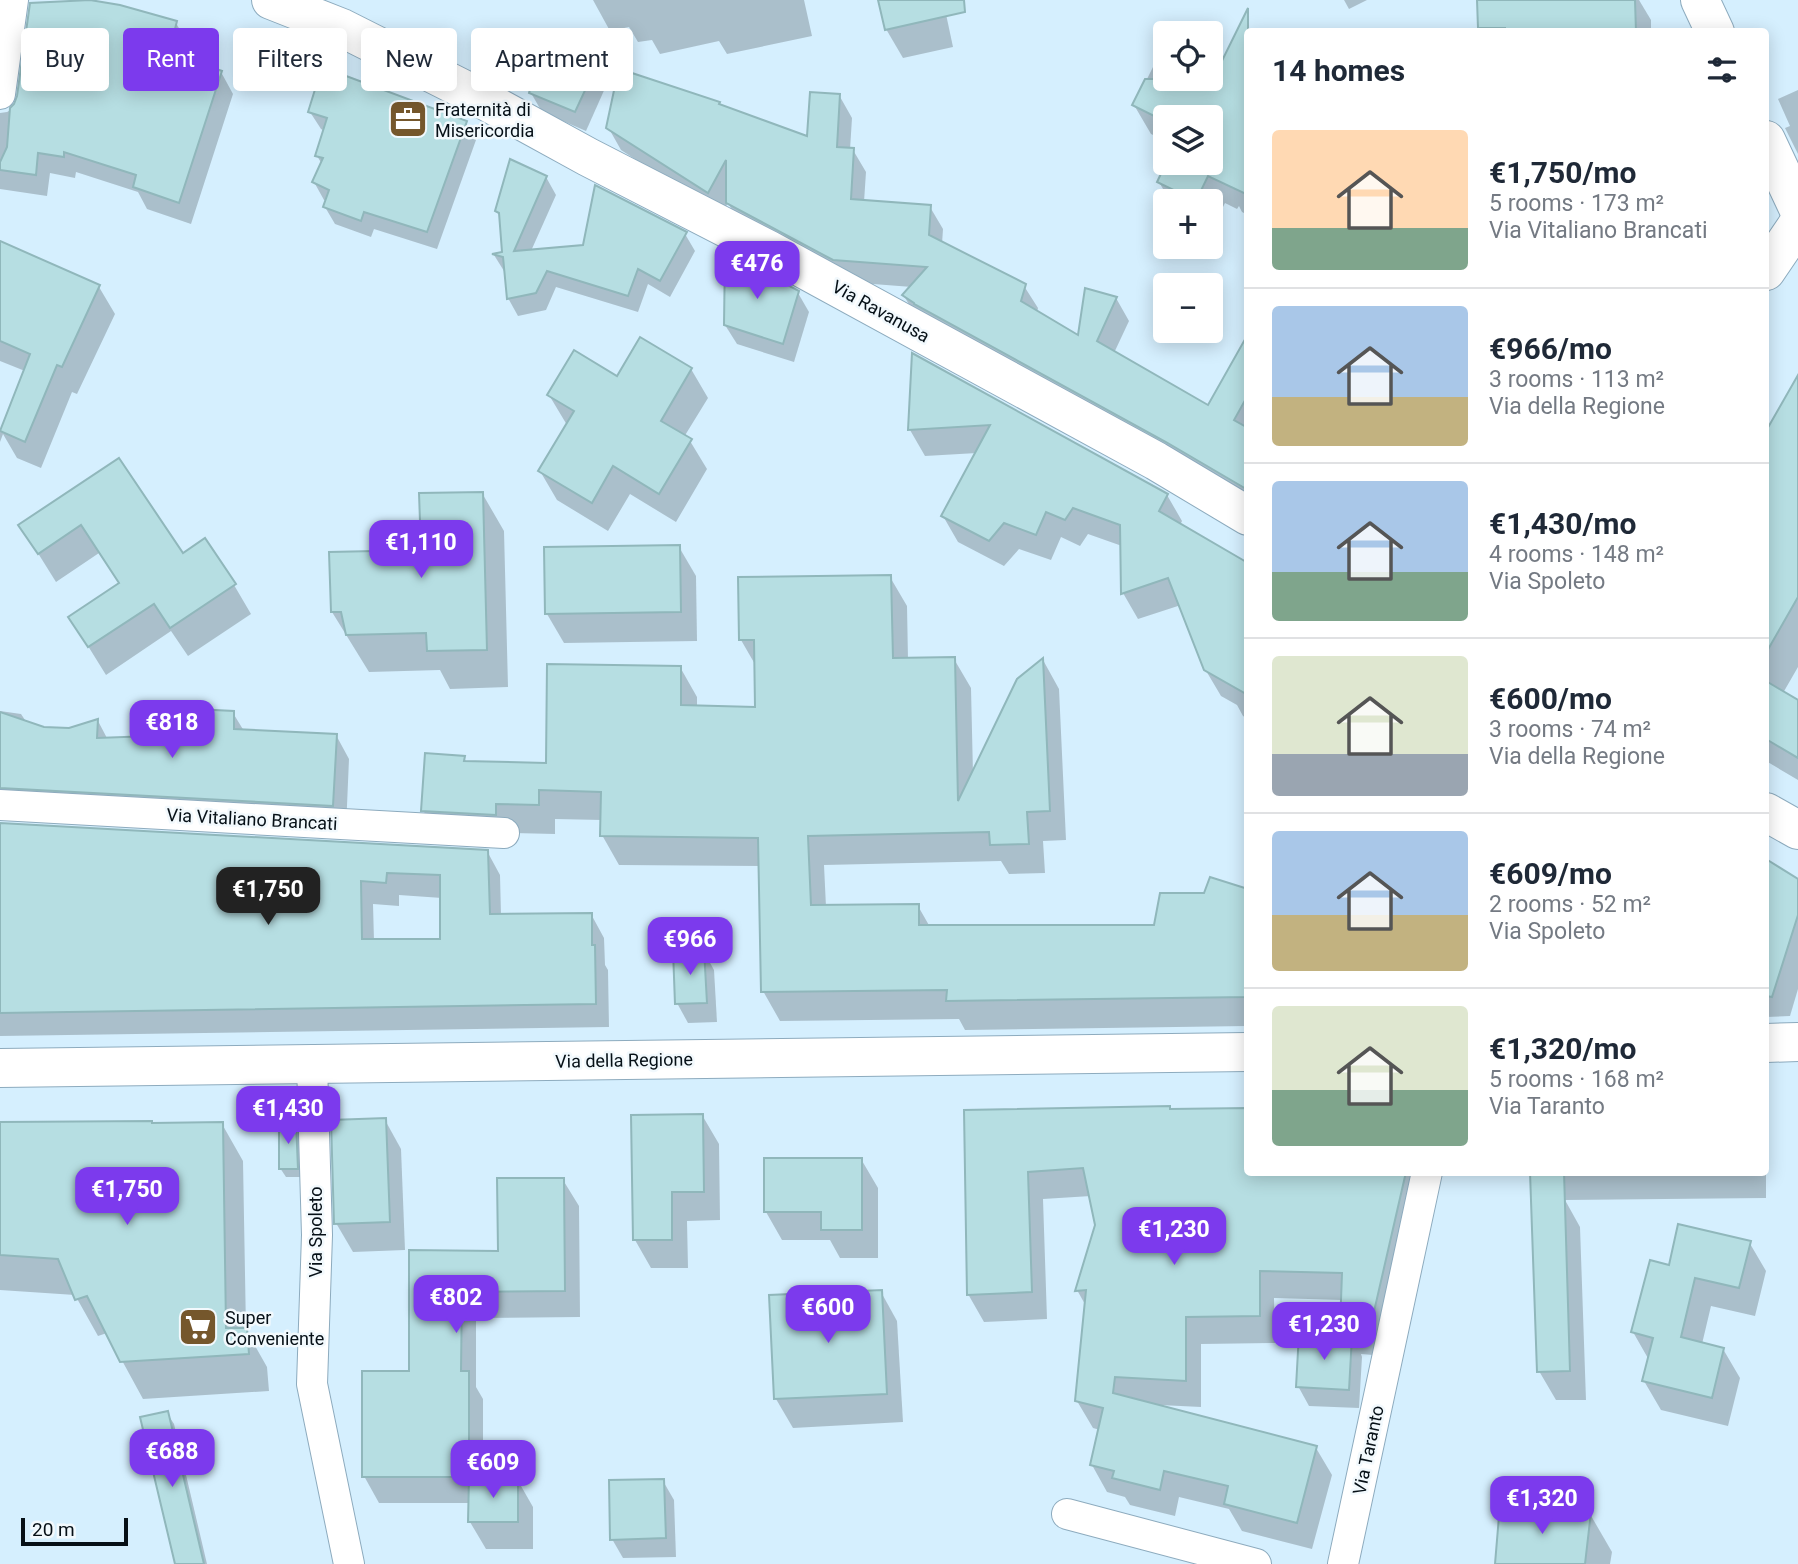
<!DOCTYPE html>
<meta charset="utf-8">
<style>
body{margin:0;font-family:Roboto,sans-serif;background:#f6f6f7;color:#1f2937;height:100vh;display:flex;flex-direction:column;font-size:26px;white-space:nowrap}
*{box-sizing:border-box;margin:0}
p{font-size:23px;color:#747a83}
.icon{flex:none;width:38px;height:38px;fill:none;stroke:currentColor;stroke-width:2;stroke-linecap:round;stroke-linejoin:round}
.map{position:relative;flex:1;overflow:hidden}
.panel{position:absolute;left:1244px;top:28px;width:525px;height:1148px;display:flex;flex-direction:column;background:#fff;border-radius:7px;box-shadow:0 4px 18px #0003}
.panel>*{flex:none}
.hud{position:absolute;left:21px;top:28px;width:665px;height:63px;display:flex;gap:14px}
.controls{position:absolute;left:1153px;top:21px;display:grid;gap:14px}
.controls a{display:grid;place-items:center;width:70px;height:70px;border-radius:7px;background:#fff;box-shadow:0 4px 18px #0003;font-size:35px}
.scale{position:absolute;left:21px;bottom:18px;width:107px;box-sizing:border-box;padding-left:7px;border:4px solid #061017;border-top:0;font-size:19px;line-height:24px;white-space:nowrap;color:#061017;-webkit-text-stroke:5px #f2f9fd;paint-order:stroke}
.price{position:absolute;translate:-50% -60px;padding:0 16px;border-radius:14px;background:#7c3aed;color:#fff;font-size:23px;line-height:46px;filter:drop-shadow(0 2px 4px #0008)}
.price::after{content:'';position:absolute;left:50%;top:42px;width:21px;height:16px;margin-left:-10px;background:inherit;clip-path:polygon(0 0,100% 0,50% 100%)}
.price.active{background:#222;color:#fff}
ul{padding:0;list-style:none}
li{display:flex;align-items:center;gap:21px;height:175px;padding:0 28px}
li+li{border-top:2px solid #e0e1e3}
li span{display:grid;place-items:center;flex:none;width:196px;height:140px;border-radius:7px;color:#555}
li>.icon{margin-inline-start:auto}
span .icon{width:84px;height:84px;fill:#fffc;stroke-width:1}
li b{font-size:30px}
h2{display:flex;justify-content:space-between;align-items:center;height:84px;padding:0 28px;font-size:30px}
.pill{padding:0 24px;border-radius:7px;background:#fff;box-shadow:0 4px 18px #0003;font-size:24px;line-height:63px}
.pill.active{background:#7c3aed;color:#fff}
.map>svg:first-child{display:block}
.shadow{fill:#0003;fill-rule:evenodd}
.building{fill:#b6dee2;stroke:#90b7bb;stroke-width:2;fill-rule:evenodd}
.lines{fill:none;stroke-linecap:round;stroke-linejoin:round}
.street-casing{stroke:#8dabbe;stroke-width:32}
.secondary-casing{stroke:#8dabbe;stroke-width:40}
.street{stroke:#fff;stroke-width:30}
.secondary{stroke:#fff;stroke-width:38}
.labels{text-anchor:middle;dominant-baseline:central;stroke-width:5;stroke-linejoin:round;paint-order:stroke}
.poi-label{font-size:18px;fill:#061017;stroke:#f2f9fd;text-anchor:start}
.street-label{font-size:18px;fill:#061017;stroke:#f2f9fd}
</style>
<div class="map">
<svg width="1798" height="1564" viewBox="0 0 1798 1564">
<rect width="100%" height="100%" fill="#d5effe"/>
<g class="shadow">
<path d="M593,0H804L812,36L727,54L719,41L660,54L652,40L638,42L629,27L610,31Z"/>
<path d="M880,0H943L953,47L903,58L886,29Z"/>
<path d="M1344,0H1367L1349,9Z"/>
<path d="M1479,0H1639L1651,20V32H1482L1479,28Z"/>
<path d="M176,23L188,44L184,60L221,72L233,94L191,224L147,209L138,192L76,172L75,178L50,173L47,196L0,189V113L7,112Z"/>
<path d="M1248,52V215L1242,212L1239,206L1237,209L1225,203L1212,229L1211,228V201H1170L1159,182L1168,163H1211V117H1166V141L1151,134L1134,105L1158,57L1166,60V79H1203L1213,84Z"/>
<path d="M599,58L610,77L586,131L542,112L531,93Z"/>
<path d="M1798,90V154L1785,128L1790,126L1778,99Z"/>
<path d="M839,95L852,118L850,150H853L866,172L864,202L930,207L943,229L942,244L1024,286L1038,308L1037,312L1079,338L1116,298L1129,321L1114,353L1208,407L1248,337V504L917,318L904,296L912,287L847,282L741,226L728,203L721,215L621,150L608,127L719,103L721,107L809,138Z"/>
<path d="M310,112L466,123L476,140L437,249L374,229L371,237L335,224L325,207L327,201L324,200L314,182L322,164L317,156L325,131L321,129Z"/>
<path d="M546,177L556,195L531,251L584,246L685,234L695,251L670,297L648,284L638,312L556,287L546,310L518,316L508,298L506,271H504L494,255L504,253L501,218L497,211Z"/>
<path d="M0,243L99,287L115,314L77,394L72,392L41,468L17,458L3,434L0,442V428L1,431L25,371L0,361Z"/>
<path d="M798,293L809,312L794,362L737,344L725,325Z"/>
<path d="M914,356L1167,495L1182,521L1180,525L1248,565V719L1243,716L1237,705L1221,696L1205,669L1181,605L1138,619L1123,593L1122,546L1088,534L1080,546L1061,537L1051,560L1019,549L1004,566L958,542L943,516L977,453L925,456L910,430Z"/>
<path d="M691,369L708,398L684,437L690,441L707,469L676,522L630,494L608,531L557,500L540,471L567,425L549,395Z"/>
<path d="M1798,379V667L1783,693L1798,702V780L1766,761V434Z"/>
<path d="M119,460L182,556L204,541L234,585L251,614L188,656L171,631L106,675L70,617L120,584L99,553L56,582L21,526Z"/>
<path d="M482,493L504,531L508,687L450,689L440,670L369,672L332,612L422,552Z"/>
<path d="M679,547L696,576L697,641L564,643L547,614Z"/>
<path d="M890,577L907,606L908,660L954,659L971,688L973,774L1043,660L1059,689L1066,840L1043,841L1045,873L1009,874L1001,861L824,865L826,907L918,906L930,927H1156L1206,895L1248,891V1026L965,1030L959,1019L780,1021L763,991L760,866L619,865L602,835V820L555,819V834L513,833L440,840L423,810L464,758L467,763L548,764L680,667L697,697V707L757,709L756,666L741,640Z"/>
<path d="M0,711L21,714L27,723L44,729H69L98,721L108,740L152,738L233,713L244,731L336,735L349,759L346,829L0,817Z"/>
<path d="M0,824L487,851L500,875L501,916L591,914L604,938L605,965L608,970L609,1027L0,1036ZM399,895L442,898V941H374L373,904L399,906Z"/>
<path d="M1766,861L1798,881V989L1790,1016L1766,1017Z"/>
<path d="M703,950L714,970L717,1022L688,1023L677,1003Z"/>
<path d="M1170,1110L1248,1172H1428L1385,1356L1361,1354L1362,1357L1359,1408L1309,1406L1298,1386L1348,1338L1341,1327L1343,1300L1274,1298L1275,1343L1201,1344V1407L1160,1405V1407L1316,1448L1332,1475L1312,1549L1242,1531L1229,1509L1179,1497L1175,1516L1130,1505L1125,1497L1107,1492L1092,1465L1100,1430L1093,1428L1077,1401L1086,1306L1077,1290L1097,1225L1091,1196L1043,1199L1047,1319L984,1322L968,1294L966,1111Z"/>
<path d="M702,1115L719,1144L720,1220L687,1221L688,1268H651L635,1240Z"/>
<path d="M385,1120L401,1149L405,1250L353,1252L336,1223Z"/>
<path d="M0,1124H222L243,1161L246,1330L267,1367L269,1391L143,1399L107,1333L98,1336L75,1295L0,1290Z"/>
<path d="M295,1124L300,1133L302,1177H286L280,1168Z"/>
<path d="M861,1159L878,1188V1258H840L830,1240H782L766,1212Z"/>
<path d="M1532,1172H1766V1198L1565,1200L1580,1227L1586,1400H1556L1539,1371Z"/>
<path d="M563,1180L579,1206L580,1317L476,1318V1387L483,1399V1479H517L533,1507V1549H486L470,1522V1503H379L364,1476L411,1372V1252H500Z"/>
<path d="M1749,1242L1766,1271L1755,1316L1711,1306L1702,1344L1723,1349L1740,1378L1728,1426L1661,1410L1644,1381L1649,1360L1633,1332L1670,1267Z"/>
<path d="M881,1292L897,1321L903,1422L793,1428L776,1399L771,1297Z"/>
<path d="M167,1413L174,1424L207,1564H176Z"/>
<path d="M663,1481L674,1500L676,1557L623,1558L612,1539Z"/>
<path d="M1590,1514L1612,1552L1610,1564H1497Z"/>
</g>
<g class="building">
<path d="M90,0L120,5L177,21L169,53L222,71L179,203L133,187L136,175L64,152V157L38,153L36,175L0,170V162L7,147L10,108L14,104L17,96L30,3Z"/>
<path d="M878,0H964L965,12L885,30Z"/>
<path d="M1477,0H1635L1636,32H1505V28H1478Z"/>
<path d="M1248,8V195L1208,176L1196,201L1157,182L1166,163H1211V117H1166V122L1132,105L1145,79H1213Z"/>
<path d="M547,32L601,56L575,112L529,93Z"/>
<path d="M322,67L467,121L427,232L364,212L361,221L323,207L329,190L312,182L323,158L315,156L327,118L308,112Z"/>
<path d="M619,67L629,72L720,102L719,104L807,136L810,92L840,94L837,147L854,148L851,199L931,205L929,235L1026,284L1021,301L1078,335L1085,288L1117,297L1097,341L1208,405L1248,334V395L1234,420L1248,428V490L1166,442L914,304V303L902,295L927,267L833,260L726,203V160L708,193L606,128Z"/>
<path d="M510,159L547,176L514,251L583,245L595,185L687,232L660,281L638,269L628,296L547,271L536,293L507,299L503,257L492,254L502,252L499,213L495,211Z"/>
<path d="M0,241L100,285L62,367L57,365L25,442L0,431L30,354L0,341Z"/>
<path d="M725,252L799,291L783,344L724,325Z"/>
<path d="M640,337L692,368L661,421L692,439L659,494L613,466L592,503L538,471L574,411L547,395L574,350L617,376Z"/>
<path d="M912,353L1168,494L1159,511L1248,563V695L1204,670L1168,578L1121,594L1120,525L1073,508L1065,520L1046,512L1036,535L1004,523L989,541L941,516L990,425L908,430Z"/>
<path d="M1798,375V597L1766,653V431Z"/>
<path d="M119,458L183,553L205,538L236,584L170,628L154,604L88,647L68,617L119,583L81,525L38,554L18,525Z"/>
<path d="M483,492L487,650L427,651L426,633L346,635L341,612H331L329,552L421,550L419,493Z"/>
<path d="M680,545L681,612L545,614L544,547Z"/>
<path d="M891,575L893,658L955,657L958,801L1017,679L1043,658L1050,811L1027,812L1029,844L990,845L989,832L808,836L811,905L919,904V925H1154L1160,893H1204L1210,877L1248,889V997L946,1001L947,990L761,992L758,838L600,836L601,792L539,790V805L496,804V815L421,811L425,753L465,756L464,761L546,763L547,664L681,666V705L755,707L754,640H739L738,577Z"/>
<path d="M1766,681L1798,700V758L1766,739Z"/>
<path d="M153,707L234,711V729L337,734L333,806L0,788V712L44,727L69,728L98,719L97,738L151,736Z"/>
<path d="M0,823L488,850L490,914L592,913V945H595L596,1004L0,1013ZM387,873L440,875V939H362L361,881L386,883Z"/>
<path d="M1766,859L1798,879V915L1772,997L1766,996Z"/>
<path d="M704,949L707,1003L675,1004L673,950Z"/>
<path d="M1170,1106V1109L1248,1108V1172H1406L1370,1329L1340,1327L1342,1273L1260,1271V1316L1186,1317V1381L1115,1377L1113,1393L1317,1446L1297,1523L1224,1504L1228,1486L1164,1471L1160,1490L1112,1478L1114,1471L1090,1465L1103,1408L1075,1401L1086,1290L1075,1291L1095,1225L1083,1168L1028,1172L1032,1292L967,1295L964,1110Z"/>
<path d="M703,1114L704,1192H672V1240H633L631,1115Z"/>
<path d="M386,1118L390,1222L334,1224L331,1120Z"/>
<path d="M152,1121V1123L223,1122L226,1328H247L249,1354L120,1362L87,1296L75,1300L58,1259L0,1255V1122Z"/>
<path d="M279,1122H296L298,1169H279Z"/>
<path d="M764,1158H862V1230H821V1212H764Z"/>
<path d="M1530,1172H1564L1570,1371L1537,1372Z"/>
<path d="M497,1178H564L565,1291L462,1292L461,1371H469V1477H362V1371H409V1250L498,1251Z"/>
<path d="M1678,1224L1751,1241L1739,1288L1695,1278L1681,1337L1724,1348L1712,1398L1642,1381L1653,1338L1631,1332L1650,1260L1669,1265Z"/>
<path d="M882,1290L887,1394L774,1399L769,1295Z"/>
<path d="M1299,1333L1352,1336L1349,1390L1296,1387Z"/>
<path d="M168,1411L204,1564H175L140,1417Z"/>
<path d="M469,1477L518,1478V1522H468Z"/>
<path d="M664,1479L666,1538L610,1540L609,1480Z"/>
<path d="M1500,1504L1591,1512L1585,1564H1495Z"/>
</g>
<g class="lines">
<g class="street-casing">
<g id="street">
<path d="M0,94L13,0"/>
<path d="M0,805L504,833"/>
<path d="M312,1064L317,1235L312,1384L349,1564"/>
<path d="M1067,1514L1256,1564"/>
<path d="M1343,1564L1427,1172"/>
</g>
</g>
<g class="secondary-casing">
<g id="secondary">
<path d="M271,0L342,28L473,94L588,157L769,250L1156,461L1248,516"/>
<path d="M1700,0L1715,32"/>
<path d="M1766,140L1798,208"/>
<path d="M1766,271L1798,224"/>
<path d="M1766,812L1798,830"/>
<path d="M1766,1043L1798,1042"/>
<path d="M0,1068L1248,1052"/>
</g>
</g>
<use href="#street" class="street"/>
<use href="#secondary" class="secondary"/>
</g>
<defs>
<g id="office-square" transform="scale(2.0125)"><rect x="-9" y="-9" width="18" height="18" rx="4" fill="#75572c" stroke="#f2f9fd"/><path d="M-6-3h4V-5.5h4V-3h4V5H-6ZM-1-4.5V-3h2v-1.5ZM-6 0V1H6V0Z" fill="#fff"/></g>
<g id="supermarket-square" transform="scale(2.0125)"><rect x="-9" y="-9" width="18" height="18" rx="4" fill="#75572c" stroke="#f2f9fd"/><path d="M-6-5.5h2.5l.6 2H6L4.5 2H-2.5L-4.4-4H-6ZM-1.5 3.2a1.3 1.3 0 1 0 .1 0ZM3 3.2a1.3 1.3 0 1 0 .1 0Z" fill="#fff"/></g>
</defs>
<g fill-rule="evenodd">
<use href="#office-square" x="408" y="119"/>
<use href="#supermarket-square" x="198" y="1327"/>
</g>
<g class="labels">
<g class="poi-label">
<text x="435" y="109">Fraternità di<tspan x="435" dy="21">Misericordia</tspan></text>
<text x="225" y="1317">Super<tspan x="225" dy="21">Conveniente</tspan></text>
</g>
<g class="street-label">
<text transform="translate(881 311) rotate(29)">Via Ravanusa</text>
<text transform="translate(252 819) rotate(3)">Via Vitaliano Brancati</text>
<text transform="translate(624 1060) rotate(-1)">Via della Regione</text>
<text transform="translate(315 1232) rotate(-90)">Via Spoleto</text>
<text transform="translate(1368 1450) rotate(-78)">Via Taranto</text>
</g>
</g>
</svg>
<div class="controls">
<a><svg class="icon" aria-label="locate" viewBox="0 0 24 24"><circle cx="12" cy="12" r="6"/><path d="M12 2v4M12 18v4M2 12h4M18 12h4"/></svg></a>
<a><svg class="icon" aria-label="layers" viewBox="0 0 24 24"><path d="M12 4l9 5-9 5-9-5zM3 14l9 5 9-5"/></svg></a>
<a>+</a>
<a>−</a>
</div>
<div class="scale">20 m</div>
<b class="price" style="left:757px;top:301px">€476</b>
<b class="price" style="left:421px;top:580px">€1,110</b>
<b class="price" style="left:172px;top:760px">€818</b>
<b class="price active" style="left:268px;top:927px">€1,750</b>
<b class="price" style="left:690px;top:977px">€966</b>
<b class="price" style="left:288px;top:1146px">€1,430</b>
<b class="price" style="left:127px;top:1227px">€1,750</b>
<b class="price" style="left:1174px;top:1267px">€1,230</b>
<b class="price" style="left:456px;top:1335px">€802</b>
<b class="price" style="left:828px;top:1345px">€600</b>
<b class="price" style="left:1324px;top:1362px">€1,230</b>
<b class="price" style="left:172px;top:1489px">€688</b>
<b class="price" style="left:493px;top:1500px">€609</b>
<b class="price" style="left:1542px;top:1536px">€1,320</b>
<div class="hud">
<a class="pill">Buy</a>
<a class="pill active">Rent</a>
<a class="pill">Filters</a>
<a class="pill">New</a>
<a class="pill">Apartment</a>
</div>
<section class="panel">
<h2>14 homes<svg class="icon" aria-label="filters" viewBox="0 0 24 24"><path d="M4 7h16M4 17h16"/><circle cx="9" cy="7" r="2"/><circle cx="15" cy="17" r="2"/></svg></h2>
<ul>
<li><span style="background:linear-gradient(#ffd9b3 70%,#7fa58c 0)"><svg class="icon" aria-label="home" viewBox="0 0 24 24"><path d="M3 11l9-7 9 7M6 9v11h12V9"/></svg></span><div><b>€1,750/mo</b><p>5 rooms · 173 m²</p><p>Via Vitaliano Brancati</p></div></li>
<li><span style="background:linear-gradient(#a9c7e8 65%,#c2b280 0)"><svg class="icon" aria-label="home" viewBox="0 0 24 24"><path d="M3 11l9-7 9 7M6 9v11h12V9"/></svg></span><div><b>€966/mo</b><p>3 rooms · 113 m²</p><p>Via della Regione</p></div></li>
<li><span style="background:linear-gradient(#a9c7e8 65%,#7fa58c 0)"><svg class="icon" aria-label="home" viewBox="0 0 24 24"><path d="M3 11l9-7 9 7M6 9v11h12V9"/></svg></span><div><b>€1,430/mo</b><p>4 rooms · 148 m²</p><p>Via Spoleto</p></div></li>
<li><span style="background:linear-gradient(#dfe7d0 70%,#9aa5b1 0)"><svg class="icon" aria-label="home" viewBox="0 0 24 24"><path d="M3 11l9-7 9 7M6 9v11h12V9"/></svg></span><div><b>€600/mo</b><p>3 rooms · 74 m²</p><p>Via della Regione</p></div></li>
<li><span style="background:linear-gradient(#a9c7e8 60%,#c2b280 0)"><svg class="icon" aria-label="home" viewBox="0 0 24 24"><path d="M3 11l9-7 9 7M6 9v11h12V9"/></svg></span><div><b>€609/mo</b><p>2 rooms · 52 m²</p><p>Via Spoleto</p></div></li>
<li><span style="background:linear-gradient(#dfe7d0 60%,#7fa58c 0)"><svg class="icon" aria-label="home" viewBox="0 0 24 24"><path d="M3 11l9-7 9 7M6 9v11h12V9"/></svg></span><div><b>€1,320/mo</b><p>5 rooms · 168 m²</p><p>Via Taranto</p></div></li>
</ul>
</section>
</div>
